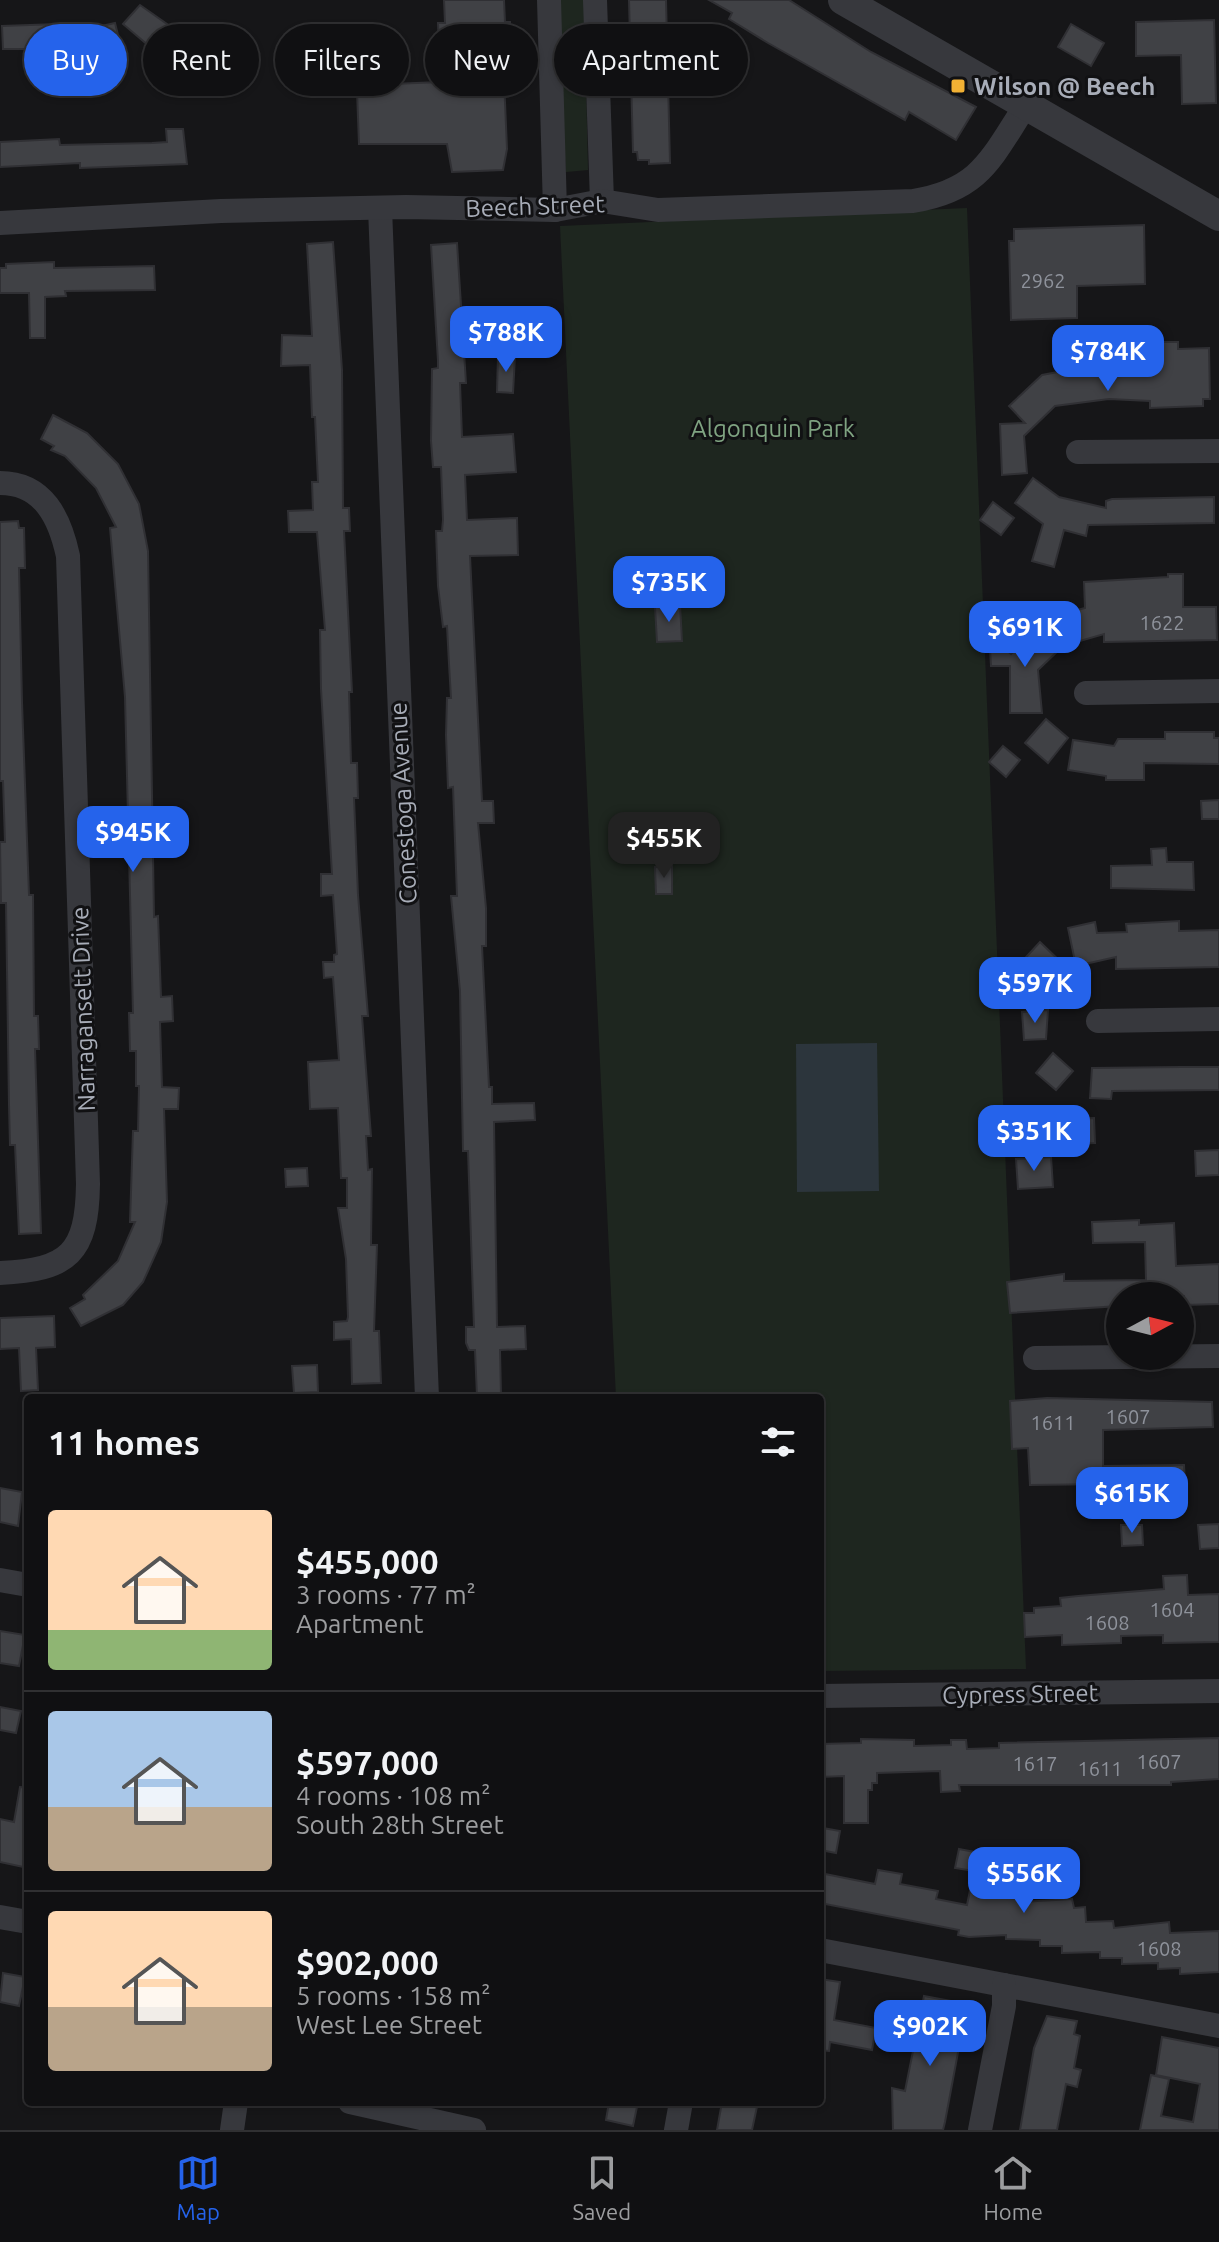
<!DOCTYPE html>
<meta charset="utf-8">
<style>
body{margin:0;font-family:Ubuntu,sans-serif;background:#1e1e20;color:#f1f3f6;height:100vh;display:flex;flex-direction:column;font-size:30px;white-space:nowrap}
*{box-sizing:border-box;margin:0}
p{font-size:26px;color:#9c9d9f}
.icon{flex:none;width:44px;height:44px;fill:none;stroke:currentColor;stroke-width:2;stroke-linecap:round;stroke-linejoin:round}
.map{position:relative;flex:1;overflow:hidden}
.drawer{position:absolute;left:24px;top:1394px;width:800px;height:712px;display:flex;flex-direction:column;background:#101012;border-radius:8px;box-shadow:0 2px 6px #0004,0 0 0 2px #303032}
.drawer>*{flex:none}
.hud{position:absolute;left:24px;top:24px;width:800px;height:72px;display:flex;gap:16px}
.needle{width:52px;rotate:83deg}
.controls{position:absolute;left:1106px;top:1282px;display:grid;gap:16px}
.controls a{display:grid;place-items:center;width:88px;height:88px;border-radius:50%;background:#101012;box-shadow:0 2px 6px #0004,0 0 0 2px #303032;font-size:40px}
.price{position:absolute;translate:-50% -68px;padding:0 18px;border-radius:16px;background:#2563eb;color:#fff;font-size:26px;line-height:52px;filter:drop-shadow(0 2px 4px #0008)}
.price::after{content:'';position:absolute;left:50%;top:48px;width:24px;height:18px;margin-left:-12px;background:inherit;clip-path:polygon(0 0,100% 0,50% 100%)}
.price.current{background:#222;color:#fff}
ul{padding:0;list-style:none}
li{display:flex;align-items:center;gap:24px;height:200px;padding:0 24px}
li+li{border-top:2px solid #303032}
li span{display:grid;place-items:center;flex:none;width:224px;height:160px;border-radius:8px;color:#555}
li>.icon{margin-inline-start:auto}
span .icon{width:96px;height:96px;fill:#fffc;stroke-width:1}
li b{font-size:34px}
h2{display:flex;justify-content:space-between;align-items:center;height:96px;padding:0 24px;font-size:34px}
.pill{padding:0 28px;border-radius:36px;background:#101012;box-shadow:0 2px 6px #0004,0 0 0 2px #303032;font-size:28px;line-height:72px}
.pill.current{background:#2563eb;color:#fff}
.menu{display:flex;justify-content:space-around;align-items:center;height:112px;border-top:2px solid #303032;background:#101012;font-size:22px;color:#9c9d9f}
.menu a{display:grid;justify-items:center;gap:4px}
.menu .current{color:#2563eb}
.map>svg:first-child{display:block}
.green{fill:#1e261f}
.water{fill:#2c353c}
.building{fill:#404145;stroke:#303034;stroke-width:2}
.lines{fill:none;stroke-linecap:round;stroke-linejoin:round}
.minor{stroke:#37383d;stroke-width:24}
.tertiary{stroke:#37383d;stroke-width:30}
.poi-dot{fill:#f2b134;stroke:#111113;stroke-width:3}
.labels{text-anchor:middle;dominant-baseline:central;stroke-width:6;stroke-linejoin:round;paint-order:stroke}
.number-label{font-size:20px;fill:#8e929b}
.poi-label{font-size:24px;font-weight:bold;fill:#a8adb8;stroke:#111113;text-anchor:start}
.street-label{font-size:24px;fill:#a8adb8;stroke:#111113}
.park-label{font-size:24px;fill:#7fa381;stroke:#111113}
</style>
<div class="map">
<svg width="1219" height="2130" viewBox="0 0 1219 2130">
<rect width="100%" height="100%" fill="#161618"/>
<g class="green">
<path d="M554,0H584L588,170L566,172Z"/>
<path d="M967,208L1026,1669L820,1671V1398H616L560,226Z"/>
</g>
<path class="water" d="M877,1043L879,1191L797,1192L796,1044Z"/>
<g class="building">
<path d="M444,0H504L505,22H510L511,54H507L508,79H504L507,149L503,170L452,172L447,144H359L357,91H366L368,85L440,82L438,23H445Z"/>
<path d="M629,0H666L670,163L649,164V160H638L637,152H633Z"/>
<path d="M709,0H789L871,52L976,107L956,140L909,112L905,120L768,43L729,19L732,13Z"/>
<path d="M140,5L174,29L155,51L123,24Z"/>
<path d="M1214,20L1216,103L1182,104L1181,55L1136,56V22Z"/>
<path d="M115,23L125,63L77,74L78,66L42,68L41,55H37L36,49H3L2,26L58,24L61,35Z"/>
<path d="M1071,24L1104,43L1091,66L1058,47Z"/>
<path d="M166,129H183L187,164L80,168V163L0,167V142L59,139L60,145L152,143L167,142Z"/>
<path d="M1144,225L1145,284L1077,286V318L1011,320L1009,241H1014V229Z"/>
<path d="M333,242L342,370L343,508H349L350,531H344L352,692H349L351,763H357L358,798H354L358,895L368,1016H362L371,1136H366L368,1170L372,1169L371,1245H377L374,1331H379L381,1383L352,1384L351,1339L334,1340V1322L347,1321L348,1317L346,1259L338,1208H347V1178H341L338,1108L310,1109L308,1062L339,1060L333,977L324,978L323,962H334V955L337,954L333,895L321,896V874H332L321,689L320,630H325L317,532H289L288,511L313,510L312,482H318L315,417H312L310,365L281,366L282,335L312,336L307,244Z"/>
<path d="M457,243L466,383H460L462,437L513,434L516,472L465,475L467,520L517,518L518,555L470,556L482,801H493L494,823H478L486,908V946H482L489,1087H492V1104L534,1103L535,1120L494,1122L497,1327L525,1326L526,1349L500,1350L501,1396H477L475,1350H469L466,1343V1327H474L468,1151H463L460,991L451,896H457L453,787L448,788L446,735L447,698H451L449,664L447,626L443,627L438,586L436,531H442L443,520L441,467H433L431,441L432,369L438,368V361L431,245Z"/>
<path d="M54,262V268L154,266L155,290L65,291L66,296L45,297V338H30L29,293H0V268H6V264Z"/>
<path d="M1161,342H1178V349L1209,348L1210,399H1203V406L1150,408V401L1109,399L1055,406L1024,436L1027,473L1002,475L1000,424L1025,423L1009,406L1042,375L1100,364H1118V369H1153V345Z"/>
<path d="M498,355L515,356L513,393L497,392Z"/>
<path d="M53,415L87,433L118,464L139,504L148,551L154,917L158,916L161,997L172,996L173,1021L160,1022L162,1087L179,1088L178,1109H164L167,1202L161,1242L143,1282L123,1305L81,1326L70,1308L85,1299L83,1295L118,1261L135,1222H130L133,1131H138L139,1086H136V1051H130L129,1013H133L125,697L110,528L116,527L96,488L65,456L51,450L54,446L41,439Z"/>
<path d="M1033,478L1059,497L1106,508V501L1112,499L1214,497V523L1088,525L1086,536L1064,530L1054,567L1032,561L1043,524L1015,503Z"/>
<path d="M993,502L1014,518L1001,535L980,520Z"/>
<path d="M18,521L19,528H24L25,568H19L22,702L29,895H33L34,1016H38L39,1049H35L41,1233L19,1234L15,1145H10L9,1105L6,903H1L0,842H5L3,781H0V522Z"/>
<path d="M1168,574H1183V607H1216L1217,640L1104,642V634L1066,645L1058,615L1085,608L1084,582L1168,577Z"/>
<path d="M680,605L682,641L657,642L655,607Z"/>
<path d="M1039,626L1061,648L1038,670L1042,713H1010V666H991L989,632L1011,654Z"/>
<path d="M1046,719L1068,738L1048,763L1025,743Z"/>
<path d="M1165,732H1214V738H1219V764L1144,763V780H1106V776L1068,770L1073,740L1114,746L1118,739H1165Z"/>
<path d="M1003,746L1020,760L1006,777L989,762Z"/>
<path d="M1219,800V819H1202L1201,801Z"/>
<path d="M1166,848L1167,862H1193L1194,890L1111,888V866L1152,865L1151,849Z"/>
<path d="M672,866V894H656L655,867Z"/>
<path d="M1179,921V931L1219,930V967L1116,969V957L1076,966L1068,928L1095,922L1097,933L1127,932L1126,924Z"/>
<path d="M1040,942L1067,968L1054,971L1064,980L1050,995L1018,966Z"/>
<path d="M1048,1010L1046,1039L1024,1040L1022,1012Z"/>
<path d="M1053,1053L1073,1071L1056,1090L1036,1073Z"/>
<path d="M1181,1067H1219V1090L1112,1091L1111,1099L1090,1098L1092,1068Z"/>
<path d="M1094,1118L1095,1143L1070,1144L1069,1119Z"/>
<path d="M1219,1150V1175L1196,1176L1195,1151Z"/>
<path d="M1051,1157L1053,1187L1018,1189L1016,1159Z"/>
<path d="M307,1168L308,1186L286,1187L285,1169Z"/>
<path d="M1139,1220V1225L1174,1223L1176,1266L1219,1264V1304L1184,1305V1296H1120V1306L1010,1313L1007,1282L1064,1274V1281L1146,1280L1145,1242L1093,1243L1092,1222Z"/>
<path d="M54,1316L55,1347L36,1348L38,1390L21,1391L19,1348L0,1349V1318Z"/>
<path d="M317,1365L318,1392L294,1393L292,1366Z"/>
<path d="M1047,1398L1212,1402L1213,1427L1103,1430V1466L1184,1465L1185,1483L1030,1485L1028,1448L1012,1449L1010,1401Z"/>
<path d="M0,1488L22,1492L18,1526L0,1522Z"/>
<path d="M1219,1524V1548L1200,1549L1198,1525Z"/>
<path d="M1121,1525H1142L1143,1545L1122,1546Z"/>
<path d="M1187,1575L1188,1595L1219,1594V1642L1163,1643V1635L1121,1636V1643L1062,1645V1635L1025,1637L1024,1613H1034V1608L1061,1606L1060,1598L1078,1596L1164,1589L1163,1576Z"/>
<path d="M0,1631L25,1635L19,1666L0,1663Z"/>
<path d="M0,1707L21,1711L16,1733L0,1730Z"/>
<path d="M1219,1738V1779L1171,1782V1785H959L960,1791L941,1792L940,1771L877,1773V1783H872V1790H868V1823H844V1776L820,1777V1744L861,1743V1739L914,1740V1746L951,1745V1740H966L967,1749L999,1748V1743Z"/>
<path d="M20,1787L28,1788V1868L0,1862V1819L14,1822Z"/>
<path d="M823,1828L840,1831L836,1853L820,1850Z"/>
<path d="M959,1849L1001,1857L1003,1849L1022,1853V1856L1043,1855L1044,1871L1020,1872L1021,1902L1072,1899L1074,1908L1085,1907L1086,1922L1113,1921L1114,1928L1169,1922L1170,1933L1219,1931V1972L1180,1974V1968L1158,1969V1963L1122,1964V1958H1100V1952L1062,1953V1946H1040V1940L1006,1939V1935L969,1937L958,1935L959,1930L820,1903L825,1874L875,1884L878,1870L902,1874L900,1884L938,1891L936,1899L967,1905L974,1871L955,1868Z"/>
<path d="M3,1973L25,1977L19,2006L0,2002Z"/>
<path d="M820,1979L840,1982L834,2020L876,2028L872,2050L830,2042L829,2051L820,2050Z"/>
<path d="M924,1996L962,2003L959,2014L965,2015L945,2122L943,2130H893L892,2088L905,2091Z"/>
<path d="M1047,2016L1077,2021L1074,2034L1080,2036L1074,2068L1081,2070L1077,2087L1066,2084L1057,2130H1020L1034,2048Z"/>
<path d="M1162,2037L1219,2048V2130H1140L1151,2075L1169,2079L1161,2116L1193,2122L1200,2084L1156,2075Z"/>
<path d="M609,2102H638L633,2126L606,2120Z"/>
<path d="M722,2102H758L752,2130H717Z"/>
</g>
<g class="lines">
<g class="minor">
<path d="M549,0L555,210"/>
<path d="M595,0L602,201"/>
<path d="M380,208L427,1398"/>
<path d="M0,223L221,211L406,207L555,210L602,201L658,210L913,201C981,190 991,158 1026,105"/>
<path d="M1078,452L1219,451"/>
<path d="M0,483C44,483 60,519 68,556L88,1184C87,1253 69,1270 0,1273"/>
<path d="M1086,693L1219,691"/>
<path d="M1098,1021L1219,1019"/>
<path d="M1035,1358L1219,1356"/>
<path d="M0,1580L28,1585"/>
<path d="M820,1696L1219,1691"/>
<path d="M0,1917L28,1922"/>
<path d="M820,1950L1219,2026"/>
<path d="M350,2102L474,2130"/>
<path d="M232,2130L236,2102"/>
<path d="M676,2130L681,2102"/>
<path d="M980,2130L1004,2006V1985"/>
</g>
<path class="tertiary" d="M843,0L1219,216"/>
</g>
<rect class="poi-dot" x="950" y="78" width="16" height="16" rx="4"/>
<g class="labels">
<g class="number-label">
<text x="1043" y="280">2962</text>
<text x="1162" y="622">1622</text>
<text x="1128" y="1416">1607</text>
<text x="1053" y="1422">1611</text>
<text x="1172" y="1609">1604</text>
<text x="1107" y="1622">1608</text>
<text x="1159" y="1761">1607</text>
<text x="1035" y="1763">1617</text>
<text x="1100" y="1768">1611</text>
<text x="1159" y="1948">1608</text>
</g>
<g class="poi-label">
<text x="974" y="86">Wilson @ Beech</text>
</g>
<g class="street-label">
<text transform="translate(535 206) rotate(-2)">Beech Street</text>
<text transform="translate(403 803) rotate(-93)">Conestoga Avenue</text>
<text transform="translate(83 1009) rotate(-92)">Narragansett Drive</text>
<text transform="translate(1020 1694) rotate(-1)">Cypress Street</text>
</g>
<g class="park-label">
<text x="773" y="428">Algonquin Park</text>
</g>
</g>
</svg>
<div class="controls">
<a><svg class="needle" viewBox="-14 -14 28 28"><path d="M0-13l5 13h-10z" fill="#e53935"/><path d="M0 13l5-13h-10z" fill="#9c9d9f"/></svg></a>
</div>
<b class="price" style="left:506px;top:374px">$788K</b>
<b class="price" style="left:1108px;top:393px">$784K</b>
<b class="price" style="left:669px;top:624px">$735K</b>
<b class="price" style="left:1025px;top:669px">$691K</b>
<b class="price" style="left:133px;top:874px">$945K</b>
<b class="price current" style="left:664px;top:880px">$455K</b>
<b class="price" style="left:1035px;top:1025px">$597K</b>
<b class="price" style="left:1034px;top:1173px">$351K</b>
<b class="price" style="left:1132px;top:1535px">$615K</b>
<b class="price" style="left:1024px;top:1915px">$556K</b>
<b class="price" style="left:930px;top:2068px">$902K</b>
<div class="hud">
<a class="pill current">Buy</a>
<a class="pill">Rent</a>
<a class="pill">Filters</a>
<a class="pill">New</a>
<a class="pill">Apartment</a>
</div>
<section class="drawer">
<h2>11 homes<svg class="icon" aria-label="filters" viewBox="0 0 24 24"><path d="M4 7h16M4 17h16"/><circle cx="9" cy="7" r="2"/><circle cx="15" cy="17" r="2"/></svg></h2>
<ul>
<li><span style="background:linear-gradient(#ffd9b3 75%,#8fb573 0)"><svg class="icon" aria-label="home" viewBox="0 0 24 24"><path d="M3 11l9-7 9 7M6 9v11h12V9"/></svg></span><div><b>$455,000</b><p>3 rooms · 77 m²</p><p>Apartment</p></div></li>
<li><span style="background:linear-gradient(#a9c7e8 60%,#b9a48a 0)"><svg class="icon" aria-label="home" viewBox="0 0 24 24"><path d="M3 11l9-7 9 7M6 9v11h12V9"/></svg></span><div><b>$597,000</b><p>4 rooms · 108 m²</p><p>South 28th Street</p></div></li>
<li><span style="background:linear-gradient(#ffd9b3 60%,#b9a48a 0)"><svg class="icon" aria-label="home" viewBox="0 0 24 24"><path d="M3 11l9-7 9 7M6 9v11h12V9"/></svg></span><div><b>$902,000</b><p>5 rooms · 158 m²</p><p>West Lee Street</p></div></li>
</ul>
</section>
</div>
<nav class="menu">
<a class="current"><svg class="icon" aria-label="map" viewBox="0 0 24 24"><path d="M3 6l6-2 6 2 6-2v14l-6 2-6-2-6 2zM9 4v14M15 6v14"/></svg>Map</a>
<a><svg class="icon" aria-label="saved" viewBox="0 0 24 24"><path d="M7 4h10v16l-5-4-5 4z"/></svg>Saved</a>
<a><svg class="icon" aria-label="home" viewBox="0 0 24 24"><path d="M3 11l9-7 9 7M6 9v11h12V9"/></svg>Home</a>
</nav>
